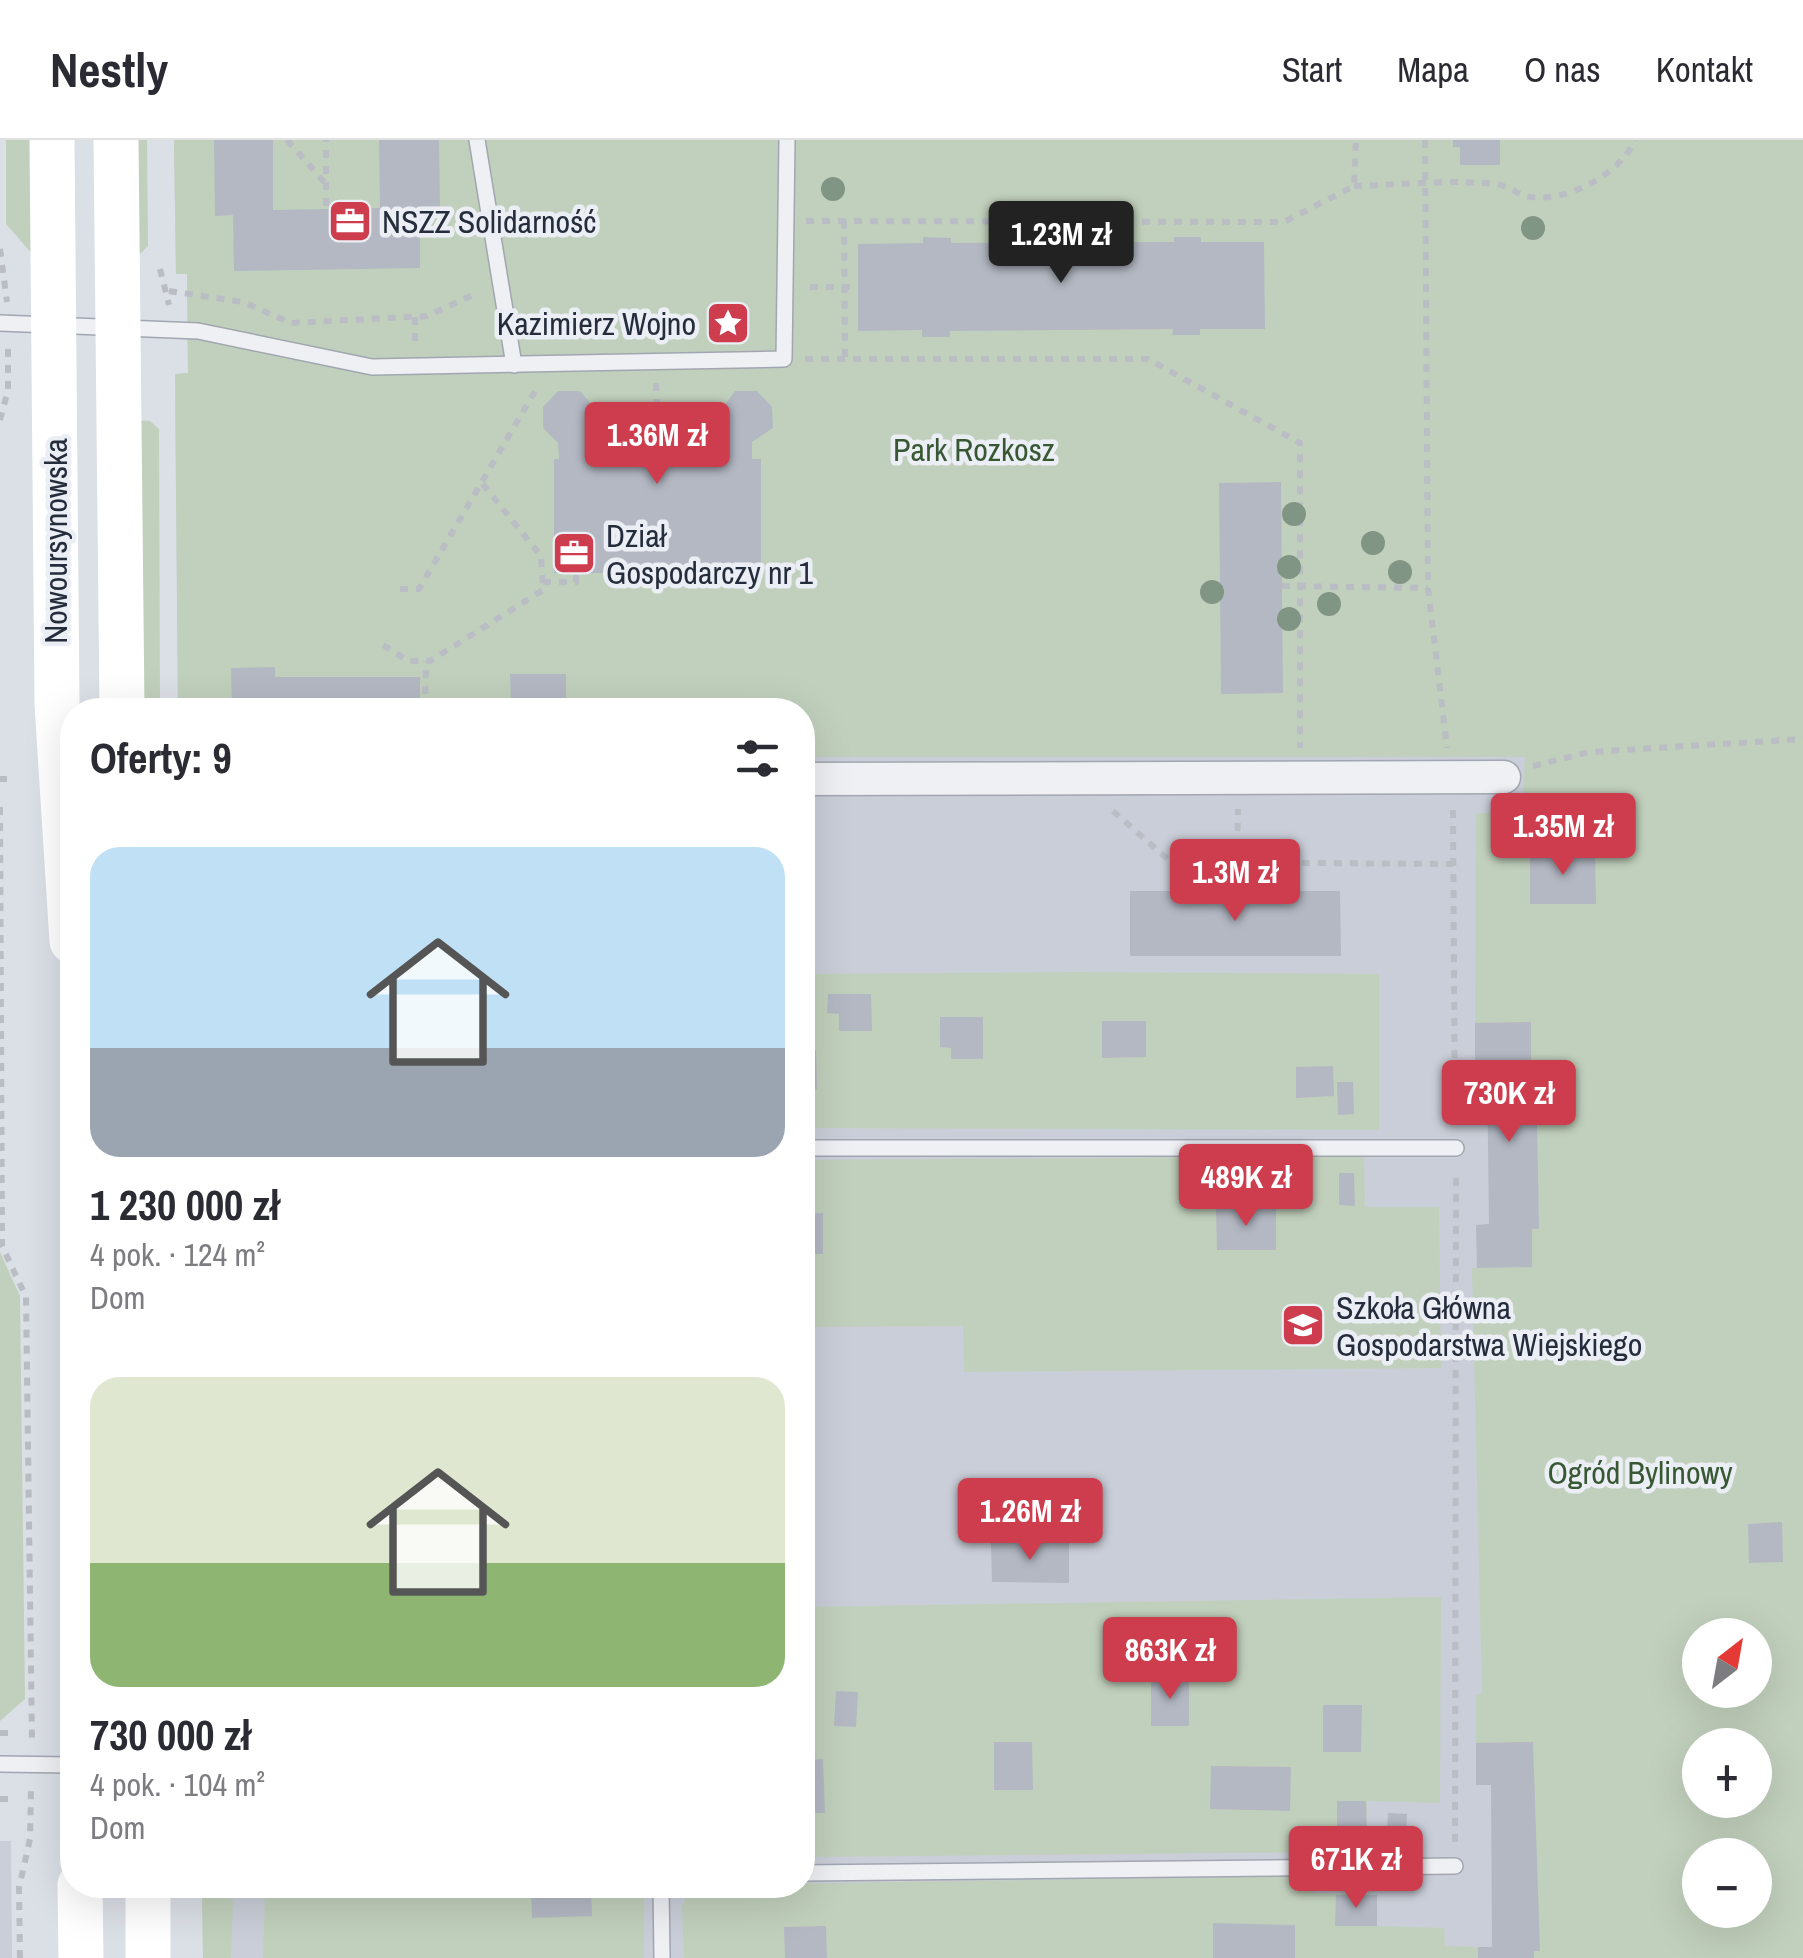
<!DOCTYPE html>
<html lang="pl">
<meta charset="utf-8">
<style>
body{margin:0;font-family:"Archivo Narrow",sans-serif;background:#f7f7f7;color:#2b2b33;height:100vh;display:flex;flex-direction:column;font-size:38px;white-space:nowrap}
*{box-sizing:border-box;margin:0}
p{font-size:32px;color:#7c7c81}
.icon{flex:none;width:55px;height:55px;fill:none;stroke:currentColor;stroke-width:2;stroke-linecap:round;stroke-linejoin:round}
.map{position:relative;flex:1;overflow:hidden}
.sheet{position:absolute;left:60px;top:558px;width:755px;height:1200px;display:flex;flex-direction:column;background:#fff;border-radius:40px;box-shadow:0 10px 40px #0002}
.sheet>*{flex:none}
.needle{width:65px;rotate:31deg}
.buttons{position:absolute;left:1682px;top:1478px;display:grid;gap:20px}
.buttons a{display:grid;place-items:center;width:90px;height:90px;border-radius:50%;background:#fff;box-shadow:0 10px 40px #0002;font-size:50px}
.price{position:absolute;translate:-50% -85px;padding:0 22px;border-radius:10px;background:#ce3d4e;color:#fff;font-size:32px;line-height:65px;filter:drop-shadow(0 2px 5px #0008)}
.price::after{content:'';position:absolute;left:50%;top:60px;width:30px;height:22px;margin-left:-15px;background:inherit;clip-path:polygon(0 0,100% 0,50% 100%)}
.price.current{background:#222;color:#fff}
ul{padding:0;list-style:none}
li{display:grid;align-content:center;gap:20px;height:530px;padding:0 30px}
li span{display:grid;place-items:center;height:310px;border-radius:30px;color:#555}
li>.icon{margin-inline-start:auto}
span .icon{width:180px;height:180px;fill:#fffc;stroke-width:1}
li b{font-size:42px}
h2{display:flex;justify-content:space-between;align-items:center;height:120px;padding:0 30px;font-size:42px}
header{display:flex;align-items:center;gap:60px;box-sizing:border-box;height:140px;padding:0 50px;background:#fff;border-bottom:2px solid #e1e1e2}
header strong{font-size:48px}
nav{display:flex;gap:55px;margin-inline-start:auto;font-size:35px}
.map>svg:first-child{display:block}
.built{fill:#caced8;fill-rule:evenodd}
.green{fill:#c1d0bc;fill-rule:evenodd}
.building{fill:#b3b8c3}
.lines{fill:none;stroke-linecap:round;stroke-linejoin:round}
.lane-casing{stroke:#a1a6b0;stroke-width:18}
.street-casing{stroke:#a1a6b0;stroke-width:35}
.path{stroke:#babdc4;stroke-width:6;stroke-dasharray:8 8;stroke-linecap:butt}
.lane{stroke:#eef0f4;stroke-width:15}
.street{stroke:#eef0f4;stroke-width:32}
.secondary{stroke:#fff;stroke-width:45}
.tree{fill:#819584}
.labels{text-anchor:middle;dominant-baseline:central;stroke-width:9;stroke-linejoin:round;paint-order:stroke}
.poi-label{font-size:32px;fill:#252d3c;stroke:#ebeef4;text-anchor:start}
.park-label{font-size:32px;fill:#385833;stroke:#ebeef4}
.street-label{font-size:32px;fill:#252d3c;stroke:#ebeef4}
</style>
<header>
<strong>Nestly</strong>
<nav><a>Start</a><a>Mapa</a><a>O nas</a><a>Kontakt</a></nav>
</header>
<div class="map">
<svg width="1803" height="1818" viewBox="0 0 1803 1818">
<rect width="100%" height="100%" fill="#dbdfe6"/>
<g class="built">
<path d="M174,0H1666L1522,673L1476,674L1803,874V1818H203L202,1745H802V570H178L175,234L188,233L187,134H176ZM1700,1495H1755V1550H1700ZM1700,1605H1755V1660H1700ZM1700,1715H1755V1770H1700Z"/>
<path d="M0,1701H11L12,1818H0Z"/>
</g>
<g class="green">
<path d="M6,0H33L34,116L6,84Z"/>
<path d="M136,0H147L148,106L140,114H133Z"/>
<path d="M174,0H1803V1818H1534V1811L1539,1810L1533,1603H1476V1555L1482,1554L1472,1128L1532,1127V1089L1539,1088L1536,923L1531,922V883H1475L1476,673H1522L1525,617H803L802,570H178L175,234L188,233L187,134H176ZM1700,1495H1755V1550H1700ZM1700,1605H1755V1660H1700ZM1700,1715H1755V1770H1700Z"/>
<path d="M136,280L150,281L159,289L160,570H140Z"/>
<path d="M1077,832L1379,834V990L803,988L802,834Z"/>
<path d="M1364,1016L1365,1067H1439L1441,1228L964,1232L963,1186L803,1187L802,1020Z"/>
<path d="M0,1112L20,1156L25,1559L0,1581Z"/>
<path d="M1441,1457L1440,1663L1367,1661V1699H1337L1324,1712L803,1717L802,1467Z"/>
<path d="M1301,1736L1315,1753L1377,1755V1786L1444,1788L1445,1806L1478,1807V1818H684L682,1767L691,1745Z"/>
<path d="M202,1745H207V1758L229,1757L233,1762L231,1818H203Z"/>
<path d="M419,1745H644V1818H263L265,1757L418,1755Z"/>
</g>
<g class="building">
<path d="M214,0H273V70L380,68L379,0H439L440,71L420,72V128L234,131L233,75L215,76Z"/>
<path d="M1453,0H1500V25H1460V7H1453Z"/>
<path d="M923,97L951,98V103L1174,102V97H1201V102H1264L1265,189H1200V195H1172L1173,189L950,191V197H922V190L858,191V104L923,103Z"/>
<path d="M558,251H580L596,270H721L735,251H757L772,267L773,288L752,302V319H761V433H554V319H559L558,303L543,288V267Z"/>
<path d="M1281,342L1283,553L1221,554L1219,343Z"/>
<path d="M275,527V537H420V570H232L231,528Z"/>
<path d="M510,534H566V569L511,568Z"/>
<path d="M1530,711H1595L1596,764H1530Z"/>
<path d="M1130,751H1340L1341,816H1130Z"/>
<path d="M828,854H871L872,891H839V874L827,873Z"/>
<path d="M940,877H983V919H951V908L940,907Z"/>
<path d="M1102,881H1146V917L1102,918Z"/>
<path d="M1531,882V922H1536L1539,1089H1532V1127L1477,1128L1476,1085L1489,1084L1487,926H1475V883Z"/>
<path d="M802,910H816L817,949H802Z"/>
<path d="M1333,926L1334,956L1296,958V927Z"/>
<path d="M1337,942H1353L1354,974L1338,975Z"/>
<path d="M1339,1033H1354L1355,1066L1339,1065Z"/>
<path d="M1216,1069H1276V1110H1217Z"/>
<rect x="802" y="1073" width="21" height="41"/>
<path d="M1782,1382L1783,1422L1749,1423L1748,1384Z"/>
<path d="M991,1403H1069V1443L992,1442Z"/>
<rect x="1151" y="1538" width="38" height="48"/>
<path d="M836,1551L858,1552L856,1587L834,1586Z"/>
<path d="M1323,1565H1362L1361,1612H1323Z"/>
<path d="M994,1602H1032L1033,1650H994Z"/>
<path d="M1533,1602L1540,1811H1534V1818H1478V1807H1492L1491,1645H1476V1603Z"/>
<path d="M823,1619L825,1673H802V1620Z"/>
<path d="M1211,1626L1291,1627L1290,1671L1210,1669Z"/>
<path d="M1337,1661H1366L1367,1699H1337Z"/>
<path d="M1388,1673L1407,1674L1406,1695L1387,1694Z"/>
<path d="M531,1745H591L592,1776L532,1778Z"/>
<path d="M1336,1755H1377V1786H1335Z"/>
<path d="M1213,1783L1295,1785V1818H1213Z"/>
<path d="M826,1786L827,1818H785L784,1787Z"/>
</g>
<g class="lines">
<g class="lane-casing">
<g id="lane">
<path d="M477,0L514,225"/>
<path d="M0,183L198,191L372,227L784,219L787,0"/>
<path d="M802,1008H1456"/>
<path d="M0,1624L72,1625"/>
<path d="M802,1733L1455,1726"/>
<path d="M661,1745L662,1818"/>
</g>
</g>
<g class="street-casing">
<path id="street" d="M802,639L1504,637"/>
</g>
<g class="path">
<path d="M287,0L326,44"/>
<path d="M1425,0L1428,448L1447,608"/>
<path d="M1354,46C1400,45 1450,39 1495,44C1507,45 1518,55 1531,57C1568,62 1620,34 1635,0"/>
<path d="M326,66V0"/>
<path d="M806,81L1284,82L1354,46L1356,0"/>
<path d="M844,81L845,219"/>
<path d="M0,109L7,162"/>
<path d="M160,129L169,165"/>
<path d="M810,147H858"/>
<path d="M169,151L243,162L291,183L427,176L477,153"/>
<path d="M415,177V206"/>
<path d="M805,219H1148L1300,303V608"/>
<path d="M656,243L657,270"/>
<path d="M0,280L8,250V205"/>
<path d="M543,442H576V433"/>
<path d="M1282,446L1428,448"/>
<path d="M400,449H419L538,246"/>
<path d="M383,505L408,521H430L543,450L541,416L481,342"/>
<path d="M425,570L426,521"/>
<path d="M1533,626L1589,612L1803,599"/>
<path d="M0,639H7"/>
<path d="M0,667L2,1106L26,1157L32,1603"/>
<path d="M1453,670L1455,987"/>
<path d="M1113,671L1171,722L1453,724"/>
<path d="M1237,723L1238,669"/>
<path d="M0,1593H16"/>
<path d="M0,1659H15"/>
<path d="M1455,1702L1456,1030"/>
<path d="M20,1818L19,1748L30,1699L31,1646"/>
</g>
<use href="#lane" class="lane"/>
<use href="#street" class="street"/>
<g class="secondary">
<path d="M52,0L57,564L72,801"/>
<path d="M116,0L122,570"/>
<path d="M80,1745L81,1818"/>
<path d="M148,1745V1818"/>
</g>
</g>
<g class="tree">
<circle cx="833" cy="49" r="12"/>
<circle cx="1533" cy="88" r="12"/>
<circle cx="1294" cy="374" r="12"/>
<circle cx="1373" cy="403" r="12"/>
<circle cx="1289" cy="427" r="12"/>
<circle cx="1400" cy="432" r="12"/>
<circle cx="1212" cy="452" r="12"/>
<circle cx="1329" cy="464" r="12"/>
<circle cx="1289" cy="479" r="12"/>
</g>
<defs>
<g id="office-square" transform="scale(2.25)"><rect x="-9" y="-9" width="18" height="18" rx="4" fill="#ce3d4e" stroke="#ebeef4"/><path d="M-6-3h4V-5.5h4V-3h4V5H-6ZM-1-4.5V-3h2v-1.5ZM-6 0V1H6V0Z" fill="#fff"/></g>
<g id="sight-square" transform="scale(2.25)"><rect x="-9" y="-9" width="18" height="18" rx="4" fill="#ce3d4e" stroke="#ebeef4"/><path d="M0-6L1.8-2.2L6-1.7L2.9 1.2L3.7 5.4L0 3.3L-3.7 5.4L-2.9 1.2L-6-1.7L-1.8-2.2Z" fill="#fff"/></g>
<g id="university-square" transform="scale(2.25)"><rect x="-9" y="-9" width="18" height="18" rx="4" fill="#ce3d4e" stroke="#ebeef4"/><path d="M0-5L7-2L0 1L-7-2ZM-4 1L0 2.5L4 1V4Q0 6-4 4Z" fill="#fff"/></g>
</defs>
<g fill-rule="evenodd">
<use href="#office-square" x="350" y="81"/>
<use href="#sight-square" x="728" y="183"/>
<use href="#office-square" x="574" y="413"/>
<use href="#university-square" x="1303" y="1185"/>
</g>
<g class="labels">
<g class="poi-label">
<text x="382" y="81">NSZZ Solidarność</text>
<text x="696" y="183" text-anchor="end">Kazimierz Wojno</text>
<text x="606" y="395">Dział<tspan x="606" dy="37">Gospodarczy nr 1</tspan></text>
<text x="1336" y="1167">Szkoła Główna<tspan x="1336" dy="37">Gospodarstwa Wiejskiego</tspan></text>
</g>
<g class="park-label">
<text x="974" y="309">Park Rozkosz</text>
<text x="1640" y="1332">Ogród Bylinowy</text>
</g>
<g class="street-label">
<text transform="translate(55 401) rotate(-90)">Nowoursynowska</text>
</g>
</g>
</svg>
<div class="buttons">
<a><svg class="needle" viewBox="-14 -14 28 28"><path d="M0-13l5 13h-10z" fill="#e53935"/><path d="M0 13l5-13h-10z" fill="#7c7c81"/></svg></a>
<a>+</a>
<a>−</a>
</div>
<b class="price current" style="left:1061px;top:146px">1.23M zł</b>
<b class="price" style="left:657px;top:347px">1.36M zł</b>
<b class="price" style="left:1563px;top:738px">1.35M zł</b>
<b class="price" style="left:1235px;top:784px">1.3M zł</b>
<b class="price" style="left:1509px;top:1005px">730K zł</b>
<b class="price" style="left:1246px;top:1089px">489K zł</b>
<b class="price" style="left:1030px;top:1423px">1.26M zł</b>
<b class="price" style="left:1170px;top:1562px">863K zł</b>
<b class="price" style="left:1356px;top:1771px">671K zł</b>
<section class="sheet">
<h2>Oferty: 9<svg class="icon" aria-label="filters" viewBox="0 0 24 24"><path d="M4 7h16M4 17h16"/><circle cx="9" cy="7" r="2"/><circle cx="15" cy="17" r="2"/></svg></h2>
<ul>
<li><span style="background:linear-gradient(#bfe0f5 65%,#9aa5b1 0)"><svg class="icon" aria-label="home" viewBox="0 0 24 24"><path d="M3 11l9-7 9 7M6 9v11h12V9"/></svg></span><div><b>1 230 000 zł</b><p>4 pok. · 124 m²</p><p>Dom</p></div></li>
<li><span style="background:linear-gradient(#dfe7d0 60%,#8fb573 0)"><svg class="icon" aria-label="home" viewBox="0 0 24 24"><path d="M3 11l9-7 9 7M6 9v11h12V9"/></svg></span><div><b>730 000 zł</b><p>4 pok. · 104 m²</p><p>Dom</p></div></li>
</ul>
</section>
</div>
